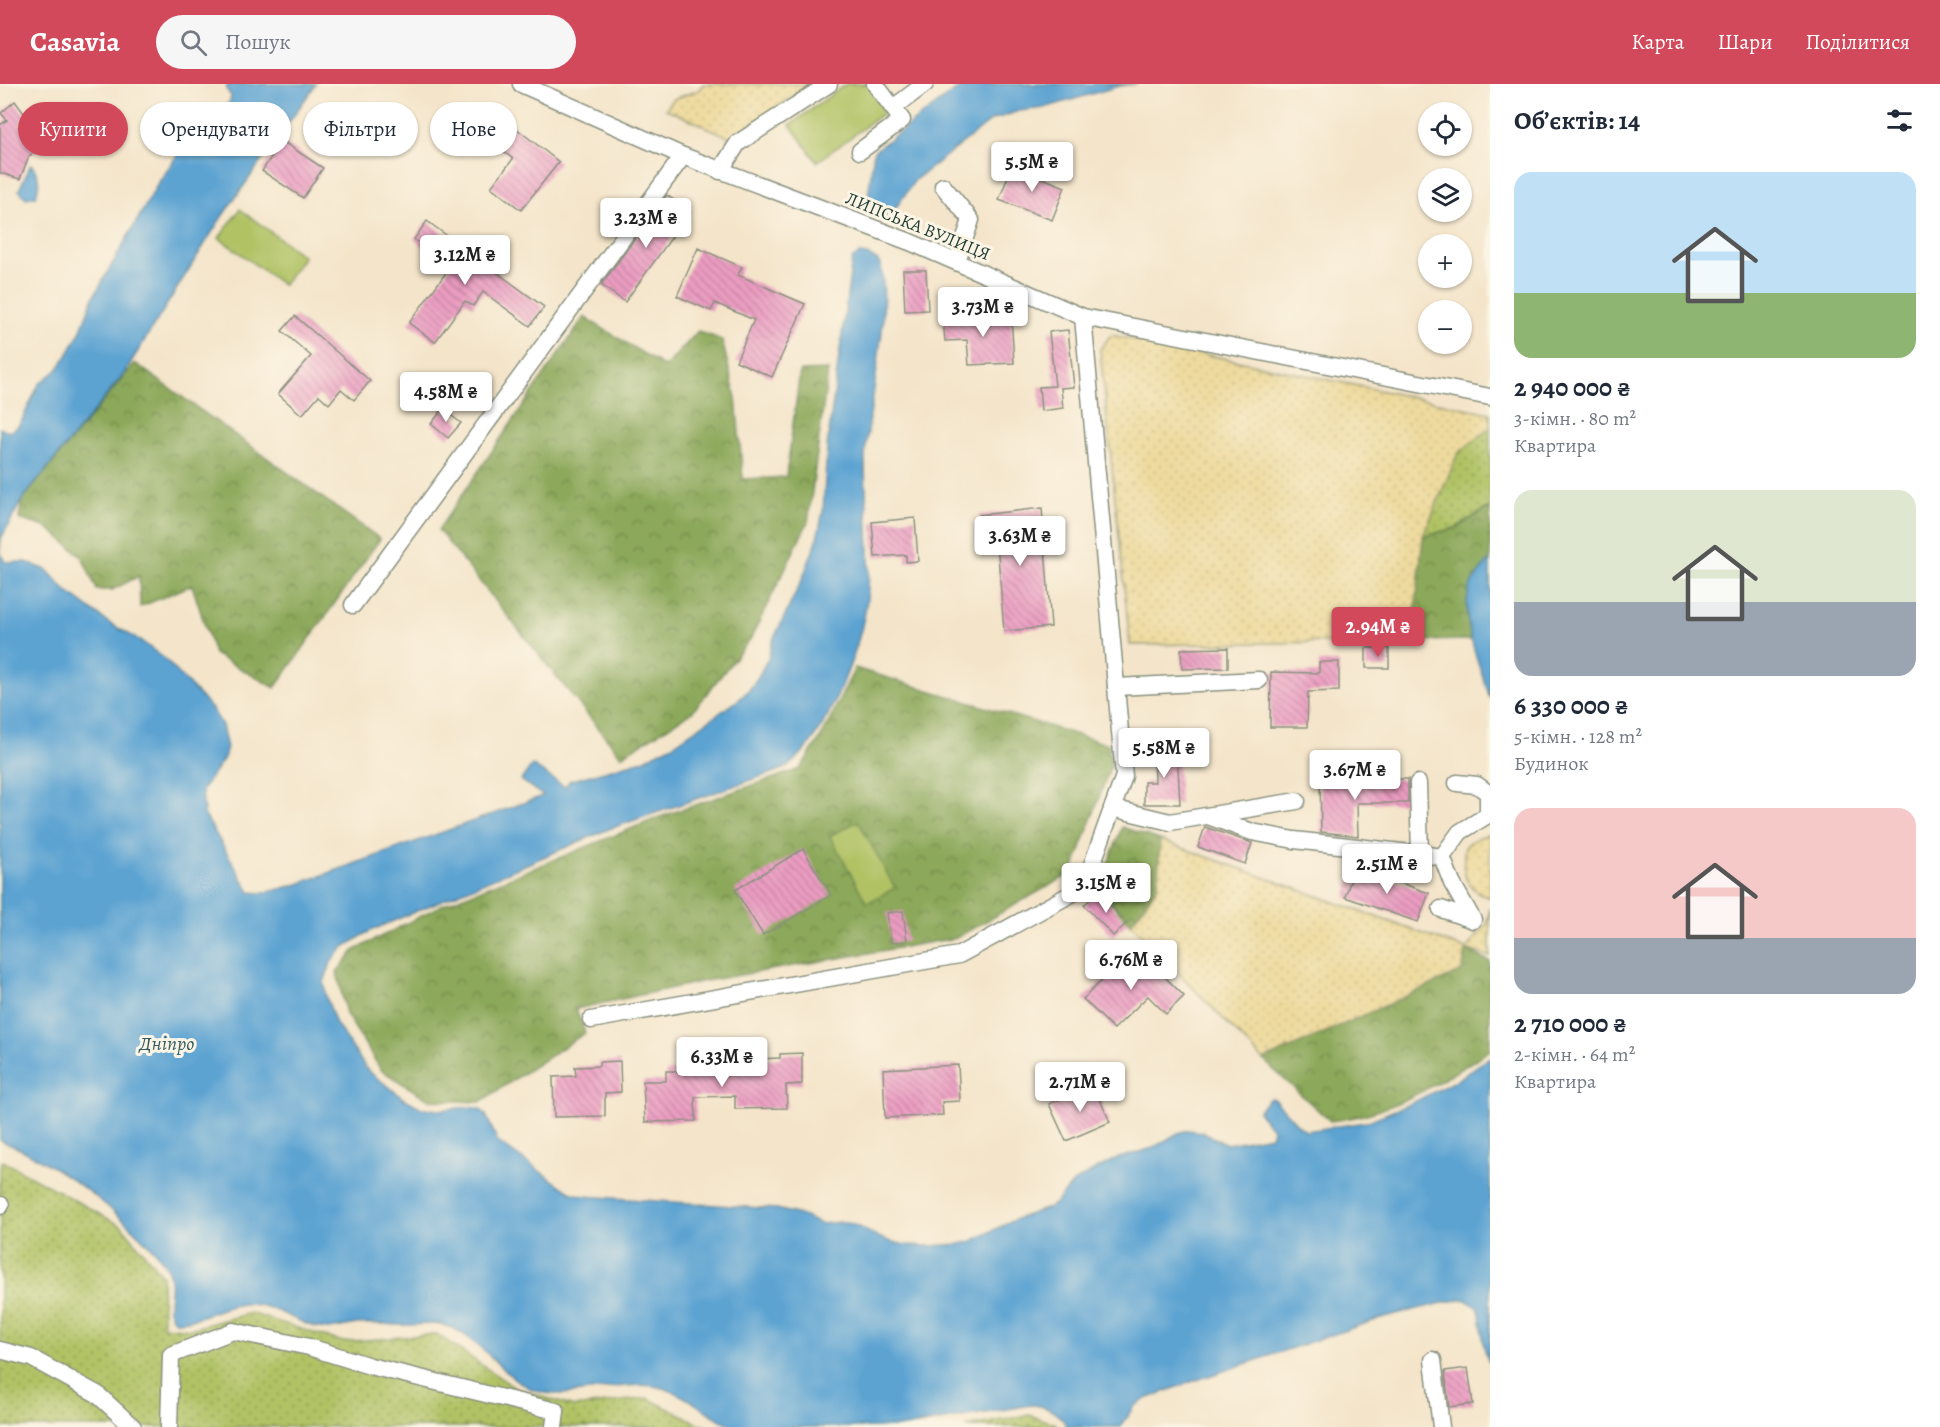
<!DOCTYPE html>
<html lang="uk">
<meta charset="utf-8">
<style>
body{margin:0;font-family:Alegreya,serif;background:#f6f6f7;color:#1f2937;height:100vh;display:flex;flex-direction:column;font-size:22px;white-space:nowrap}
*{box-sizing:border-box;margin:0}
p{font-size:20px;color:#747a83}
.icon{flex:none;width:33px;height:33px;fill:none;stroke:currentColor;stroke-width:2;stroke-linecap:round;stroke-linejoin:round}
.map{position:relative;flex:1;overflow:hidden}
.panel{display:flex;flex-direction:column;background:#fff;width:450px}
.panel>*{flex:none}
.guide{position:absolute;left:18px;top:18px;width:570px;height:54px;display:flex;gap:12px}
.controls{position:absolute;left:1418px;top:18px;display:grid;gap:12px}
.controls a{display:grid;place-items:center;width:54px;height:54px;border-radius:50%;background:#fff;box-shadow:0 2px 4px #0004;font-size:30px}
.price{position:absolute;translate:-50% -51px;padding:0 14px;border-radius:6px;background:#fff;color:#222;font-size:20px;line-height:39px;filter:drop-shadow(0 2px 3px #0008)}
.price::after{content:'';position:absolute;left:50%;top:36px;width:18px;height:14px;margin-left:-9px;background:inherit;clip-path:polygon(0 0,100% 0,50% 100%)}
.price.current{background:#d1495b;color:#fff}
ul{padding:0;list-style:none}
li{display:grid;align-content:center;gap:12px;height:318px;padding:0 24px}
li span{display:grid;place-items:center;height:186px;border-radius:18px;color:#555}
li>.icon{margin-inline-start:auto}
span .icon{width:108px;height:108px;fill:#fffc;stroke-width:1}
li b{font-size:26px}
h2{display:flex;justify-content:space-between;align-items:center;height:72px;padding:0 24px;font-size:26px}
.pill{padding:0 21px;border-radius:27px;background:#fff;box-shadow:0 2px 4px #0004;font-size:21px;line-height:54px}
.pill.current{background:#d1495b;color:#fff}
header{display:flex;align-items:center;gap:36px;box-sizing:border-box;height:84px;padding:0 30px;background:#d1495b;color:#fff}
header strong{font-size:28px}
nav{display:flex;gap:33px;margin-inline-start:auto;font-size:21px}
.search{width:420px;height:54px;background:#f6f6f7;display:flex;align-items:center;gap:15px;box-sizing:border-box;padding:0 21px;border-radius:33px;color:#747a83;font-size:22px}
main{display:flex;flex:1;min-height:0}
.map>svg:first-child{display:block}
.grass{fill:url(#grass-dots);stroke:#68804c;stroke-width:1.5}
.forest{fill:url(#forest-crowns);stroke:#567247;stroke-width:1.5}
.sand{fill:url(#sand-dots);stroke:#868c69;stroke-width:1.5}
.park{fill:#b1c265;stroke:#68804c;stroke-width:1.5}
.water{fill:#5ca3d2;stroke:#3e7083;stroke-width:1.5}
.building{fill:url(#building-back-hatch)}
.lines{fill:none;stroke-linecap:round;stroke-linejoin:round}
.minor-casing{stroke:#8a917f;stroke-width:19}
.minor{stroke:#fff;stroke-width:16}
.labels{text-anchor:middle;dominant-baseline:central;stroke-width:6;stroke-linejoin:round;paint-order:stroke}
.street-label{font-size:18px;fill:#1f3d34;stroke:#fcf5e5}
.water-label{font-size:20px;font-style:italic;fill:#315c63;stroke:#fcf5e5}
</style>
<header>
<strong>Casavia</strong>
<div class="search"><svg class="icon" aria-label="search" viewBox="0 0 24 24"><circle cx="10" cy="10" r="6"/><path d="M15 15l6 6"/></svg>Пошук</div>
<nav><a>Карта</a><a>Шари</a><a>Поділитися</a></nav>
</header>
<main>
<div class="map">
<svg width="1490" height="1343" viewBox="0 0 1490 1343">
<defs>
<pattern id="grass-dots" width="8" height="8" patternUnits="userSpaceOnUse" patternTransform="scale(1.5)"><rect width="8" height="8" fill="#b1c265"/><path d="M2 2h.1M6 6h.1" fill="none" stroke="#8f9f54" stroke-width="1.8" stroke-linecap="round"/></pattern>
<pattern id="forest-crowns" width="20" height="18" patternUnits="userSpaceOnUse" patternTransform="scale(1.5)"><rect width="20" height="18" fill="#8ca85a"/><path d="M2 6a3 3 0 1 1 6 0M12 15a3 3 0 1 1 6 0" fill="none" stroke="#728a4b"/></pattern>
<pattern id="sand-dots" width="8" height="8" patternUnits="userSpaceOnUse" patternTransform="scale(1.5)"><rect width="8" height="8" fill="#eeda9e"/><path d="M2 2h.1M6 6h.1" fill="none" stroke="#ccbc89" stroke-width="1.8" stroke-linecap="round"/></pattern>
<pattern id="building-back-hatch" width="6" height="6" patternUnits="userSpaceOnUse" patternTransform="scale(1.5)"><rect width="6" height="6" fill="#ec9dc2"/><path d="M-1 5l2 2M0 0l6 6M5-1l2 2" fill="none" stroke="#bf819e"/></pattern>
</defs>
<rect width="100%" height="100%" fill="#fcf5e5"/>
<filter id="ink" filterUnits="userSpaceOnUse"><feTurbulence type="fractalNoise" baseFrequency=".0167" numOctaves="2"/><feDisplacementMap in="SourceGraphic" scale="12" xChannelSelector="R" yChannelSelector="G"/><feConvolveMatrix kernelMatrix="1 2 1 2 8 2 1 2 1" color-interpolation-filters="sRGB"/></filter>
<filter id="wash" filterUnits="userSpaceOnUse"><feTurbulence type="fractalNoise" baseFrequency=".008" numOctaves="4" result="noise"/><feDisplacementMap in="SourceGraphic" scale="24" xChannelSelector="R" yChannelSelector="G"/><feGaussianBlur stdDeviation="1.35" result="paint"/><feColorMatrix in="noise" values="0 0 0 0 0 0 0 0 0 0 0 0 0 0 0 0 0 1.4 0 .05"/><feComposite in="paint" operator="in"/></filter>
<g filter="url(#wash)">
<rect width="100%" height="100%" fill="#f4e5ca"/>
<g class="grass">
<path d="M1490,344V425L1487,424L1456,444L1423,452L1458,369Z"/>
<path d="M3,1077L122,1142L162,1191L163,1242L190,1245L250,1229L343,1258L437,1250L515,1304L574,1323L647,1314L706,1343H0V1081Z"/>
<path d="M1029,1331L1056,1340V1343H966Z"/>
</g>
<g class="forest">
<path d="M584,233L665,283L698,247L722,256L736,314L743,395L786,393L800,287L828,286L808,438L751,554L692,628L621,672L438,446Z"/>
<path d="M135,279L380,455L275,604L214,570L192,501L140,523L139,492L112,506H97L82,473L48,444L19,435L22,416Z"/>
<path d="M1488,424L1490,425V476L1481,486L1468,537L1473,556L1412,557L1423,452L1456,444Z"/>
<path d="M855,584L1108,660L1111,681L1072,789L956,854L705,897L576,925L585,949L480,1018L429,1016L381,986L346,930L337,888L355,866L442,821L660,733L800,685L823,650Z"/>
<path d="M1122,743L1160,756L1158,802L1131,840L1098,805Z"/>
<path d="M1466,865L1490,878V966C1441,998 1389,1032 1330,1037L1263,976L1462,887Z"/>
</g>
<g class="sand">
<path d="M703,0H812L731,54L666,25L674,15L699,6Z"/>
<path d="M1111,251L1490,329V344L1458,369L1423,452L1412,557L1130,561L1100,265Z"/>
<path d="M1486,751H1490V814C1471,807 1461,794 1464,774C1464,770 1464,767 1465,764C1469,757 1479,753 1486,751Z"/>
<path d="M1160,756L1466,865L1487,840L1490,824V873L1466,865L1462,887L1263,976L1131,840L1158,802Z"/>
</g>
<g class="park">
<path d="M846,0H870L889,25L817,78L790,41Z"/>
<path d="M240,125L304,173L283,201L219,154Z"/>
<path d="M858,737L895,804L867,819L830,752Z"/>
</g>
<g class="water">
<path d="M228,0H316L221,134L123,291L22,416L1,455L0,468L5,478H26L47,486L64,505L109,539L141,557L165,575L212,625L222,641L227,664L224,674L202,706L204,730L250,808L264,809L295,801L543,712L521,696L532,681L565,703L569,697L643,676L673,661L737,617L750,605L758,593L768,574L773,556L802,496L816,459L823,428L827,363L852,175L859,170L868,171L878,177C887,191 883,244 880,262C877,287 873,313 869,339C868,350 865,363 865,375C865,431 876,487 862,542C851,586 823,657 786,684L609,745L370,847L344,863L332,876L324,898L326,912L336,940L368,987L405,1015L422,1024L438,1026L469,1023L480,1025L486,1031L498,1058L570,1108L584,1112L777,1125L800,1131L821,1140L841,1138L852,1140L885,1156L905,1161L929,1162L960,1160L972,1157L1016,1135L1050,1123L1057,1118L1073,1099L1093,1087L1116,1075L1153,1064L1178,1049L1188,1046L1202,1048L1227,1060L1271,1052L1273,1046L1258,1027L1270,1014L1274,1015L1298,1041L1306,1047L1366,1038L1414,1018L1457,996L1490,973V1279C1483,1272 1482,1237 1479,1225L1466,1216L1460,1215L1388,1232L1188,1299L1146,1315L1134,1322L1121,1343H1068C1060,1330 1046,1321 1031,1321L904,1343H735C707,1331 686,1308 654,1302C619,1297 569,1317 537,1307C505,1297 481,1254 449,1243C434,1237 415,1242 399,1241C385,1240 372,1239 358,1240C348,1241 337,1245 327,1245C298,1243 274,1218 245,1220C220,1221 200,1238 175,1237C161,1224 177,1204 167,1185C161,1172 151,1163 141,1153C101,1113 52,1078 0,1056V344L9,348L17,343L22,336L39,300L57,286L66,273L80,248L94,212L159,98L201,36L206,33L216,35L230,17L231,12L226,5Z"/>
<path d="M964,0H1137L1119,2L1044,24L1019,27L992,36L915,96L893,128L884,132L874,129L867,120L874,67Z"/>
<path d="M31,80C39,91 41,98 36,112L26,114L19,106Z"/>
<path d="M1490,476V614C1480,583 1459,534 1470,503C1474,493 1483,484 1490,476Z"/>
</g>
<g id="blocks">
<g class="building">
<path d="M15,17L26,32L20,38L39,65L29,72L20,95L0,89V41L7,36L1,29Z"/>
<path d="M498,30L559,78L521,126L491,103L513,75L482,51Z"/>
<path d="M282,57L323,84L303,114L262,87Z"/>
<path d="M1012,82L1065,103L1052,136L999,116Z"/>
<path d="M667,111L690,128L625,218L601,201Z"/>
<path d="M427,137L544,223L530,242L483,208L473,222L465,217L435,258L409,239L451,182L414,155Z"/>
<path d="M698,164L742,183L738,191L805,220L772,293L736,277L754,236L715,219L711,227L677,212Z"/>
<path d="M903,186H926L928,226L905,227Z"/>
<path d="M1011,231L1014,279L969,281L967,256L945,257L943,235Z"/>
<path d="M295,232L370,297L354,316L341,305L329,320L319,311L302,331L278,310L311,272L282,247Z"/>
<path d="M1068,246L1074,303L1061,304L1063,324L1041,327L1039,303L1055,302L1049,248Z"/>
<path d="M443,325L461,339L448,354L431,340Z"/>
<path d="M1042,424L1051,543L1004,547L997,458L983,460L979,431Z"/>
<path d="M915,434L918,477L906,478V471L875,473L872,438Z"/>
<path d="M1228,564V584L1182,585L1181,565Z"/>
<rect x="1366" y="564" width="23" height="20"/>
<path d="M1319,578H1339V607L1308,608L1307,643H1270L1271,588L1319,589Z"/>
<path d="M1154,665H1177L1180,720H1144V698H1155Z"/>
<path d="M1320,695H1408V719H1357L1358,752L1321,748Z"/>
<path d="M1205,743L1252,759L1245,780L1198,763Z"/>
<path d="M803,765L831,811L763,851L735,806Z"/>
<path d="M1355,783L1429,809L1418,838L1345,813Z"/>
<path d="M1098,808L1127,839L1113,852L1084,821Z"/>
<path d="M903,827L907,857L891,859L887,829Z"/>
<path d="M1125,873L1135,882L1145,873L1184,912L1166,930L1148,912L1114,945L1083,915Z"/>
<path d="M802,969V1000L786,1001L787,1024L735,1025V1012L695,1013L696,1037L645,1038L643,997H666V987H689V982H711V985L757,984V975L780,974V970Z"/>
<path d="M620,977L621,1008L605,1009V1032L554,1033L553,993L576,992L575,983L599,982V978Z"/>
<path d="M958,981L960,1017L942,1018L943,1031L885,1034L883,985Z"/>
<path d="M1093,1000L1110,1038L1066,1057L1049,1020Z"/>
<path d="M1468,1284L1473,1320L1449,1323L1445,1287Z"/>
</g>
</g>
</g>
<g filter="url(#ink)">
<use href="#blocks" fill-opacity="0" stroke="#8a917f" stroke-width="1.5"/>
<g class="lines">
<g class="minor-casing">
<g id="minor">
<path d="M521,0L683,72L910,158L1083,233L1490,313"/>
<path d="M893,24L925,0"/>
<path d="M860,67L902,36L875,0"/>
<path d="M720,87L738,59L829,0"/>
<path d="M943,102L971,136L957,177"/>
<path d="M353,521L683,72"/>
<path d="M1116,603L1259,596"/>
<path d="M1112,724L1170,738L1297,717"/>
<path d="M1208,732L1252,748L1294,756L1420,770L1418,699"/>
<path d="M1420,770L1442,773L1452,799L1473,836L1441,825"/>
<path d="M1442,773L1460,748L1488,731V709L1477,701L1457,699"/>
<path d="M591,936L959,871L1084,803L1124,692L1083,233"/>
<path d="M0,1122L1,1121"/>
<path d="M0,1266L31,1274L97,1310L133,1343"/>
<path d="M1433,1276L1441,1343"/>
<path d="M169,1343L171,1271L233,1247L309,1263L370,1282L556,1327L554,1343"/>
</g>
</g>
<use href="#minor" class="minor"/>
</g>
</g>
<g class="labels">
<g class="street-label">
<text transform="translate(918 142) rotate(22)">ЛИПСЬКА ВУЛИЦЯ</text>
</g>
<g class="water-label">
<text x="167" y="959">Дніпро</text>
</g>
</g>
</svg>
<div class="controls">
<a><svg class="icon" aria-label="locate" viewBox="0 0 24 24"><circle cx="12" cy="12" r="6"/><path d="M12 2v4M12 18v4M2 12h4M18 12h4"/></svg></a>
<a><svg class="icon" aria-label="layers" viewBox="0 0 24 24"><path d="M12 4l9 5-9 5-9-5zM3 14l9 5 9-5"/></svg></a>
<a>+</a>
<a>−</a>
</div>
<b class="price" style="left:1032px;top:109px">5.5M ₴</b>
<b class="price" style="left:646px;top:165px">3.23M ₴</b>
<b class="price" style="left:465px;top:202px">3.12M ₴</b>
<b class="price" style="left:983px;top:254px">3.73M ₴</b>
<b class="price" style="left:446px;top:339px">4.58M ₴</b>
<b class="price" style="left:1020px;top:483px">3.63M ₴</b>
<b class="price current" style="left:1378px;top:574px">2.94M ₴</b>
<b class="price" style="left:1164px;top:695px">5.58M ₴</b>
<b class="price" style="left:1355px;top:717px">3.67M ₴</b>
<b class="price" style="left:1387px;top:811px">2.51M ₴</b>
<b class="price" style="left:1106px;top:830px">3.15M ₴</b>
<b class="price" style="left:1131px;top:907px">6.76M ₴</b>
<b class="price" style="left:722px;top:1004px">6.33M ₴</b>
<b class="price" style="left:1080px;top:1029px">2.71M ₴</b>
<div class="guide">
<a class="pill current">Купити</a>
<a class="pill">Орендувати</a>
<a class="pill">Фільтри</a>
<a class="pill">Нове</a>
</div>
</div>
<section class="panel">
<h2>Об’єктів: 14<svg class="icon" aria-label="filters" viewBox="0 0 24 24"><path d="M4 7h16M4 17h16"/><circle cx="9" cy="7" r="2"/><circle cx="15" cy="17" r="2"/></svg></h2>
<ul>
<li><span style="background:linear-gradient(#bfe0f5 65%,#8fb573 0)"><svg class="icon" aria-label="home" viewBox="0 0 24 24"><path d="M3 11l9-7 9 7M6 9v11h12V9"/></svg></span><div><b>2 940 000 ₴</b><p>3-кімн. · 80 m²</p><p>Квартира</p></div></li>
<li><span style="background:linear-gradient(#dfe7d0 60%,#9aa5b1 0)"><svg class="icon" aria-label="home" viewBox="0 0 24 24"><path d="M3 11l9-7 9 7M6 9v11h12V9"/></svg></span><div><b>6 330 000 ₴</b><p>5-кімн. · 128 m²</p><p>Будинок</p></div></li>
<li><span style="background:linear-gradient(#f6c9c9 70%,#9aa5b1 0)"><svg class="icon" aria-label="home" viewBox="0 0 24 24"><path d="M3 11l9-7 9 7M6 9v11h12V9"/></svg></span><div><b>2 710 000 ₴</b><p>2-кімн. · 64 m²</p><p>Квартира</p></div></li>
</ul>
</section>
</main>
